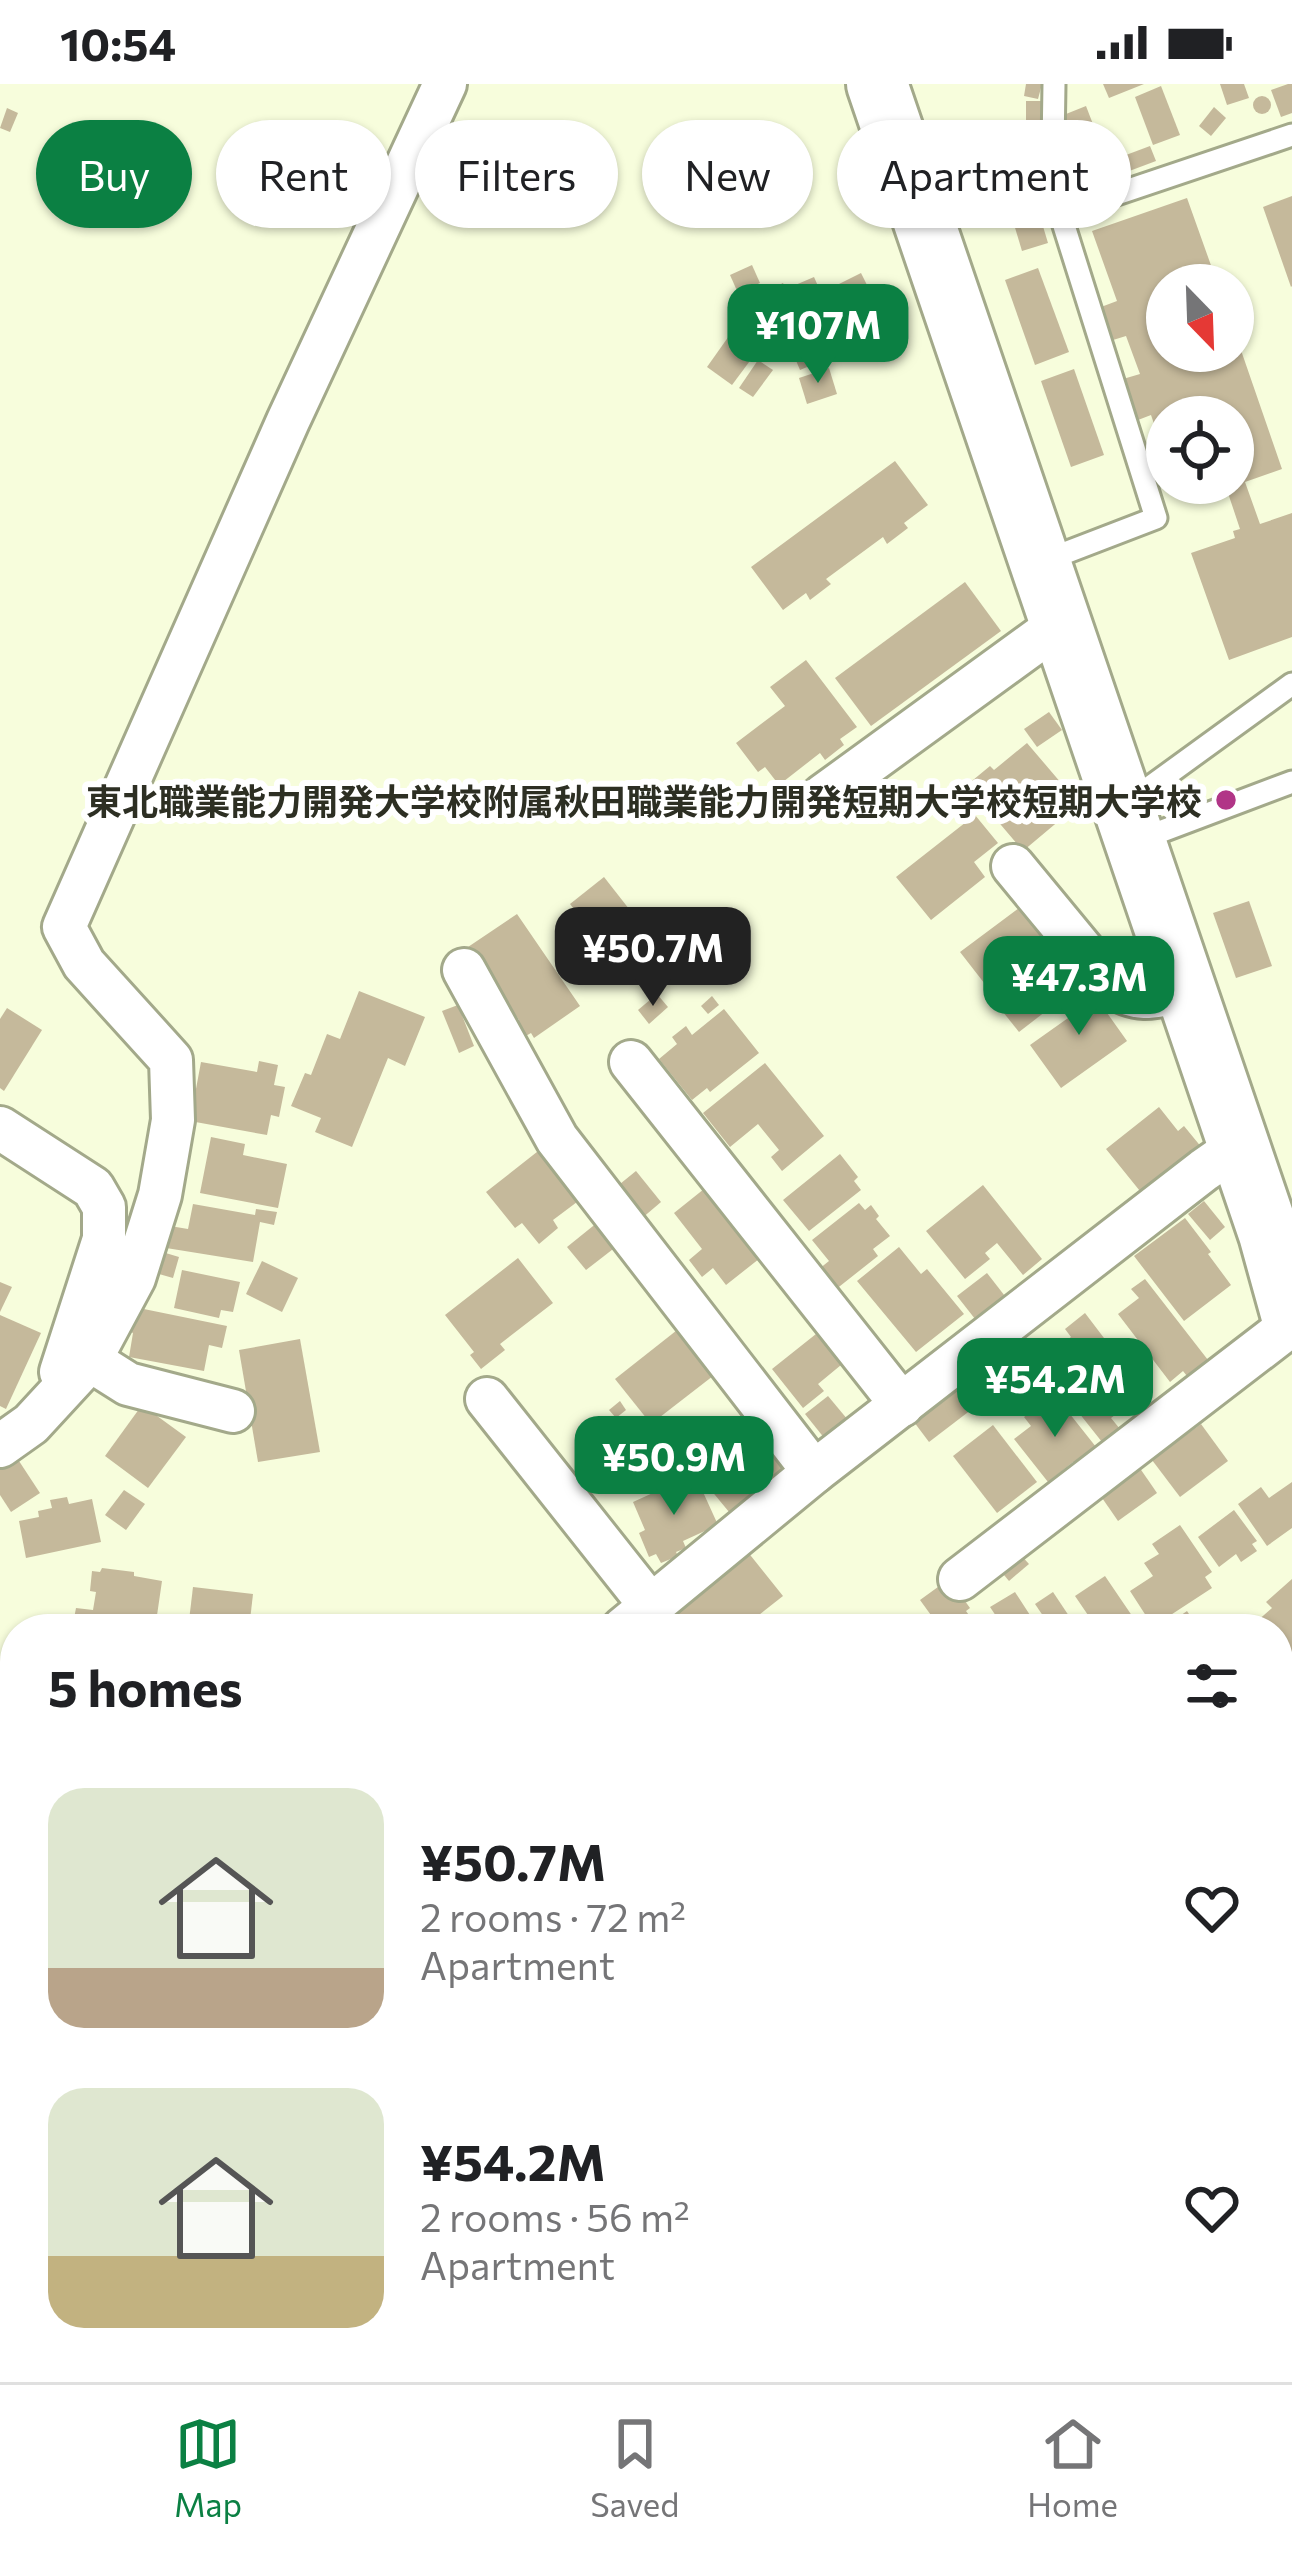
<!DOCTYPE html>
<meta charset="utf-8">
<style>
body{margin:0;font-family:Commissioner,"Noto Sans JP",sans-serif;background:#f2f2f2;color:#202124;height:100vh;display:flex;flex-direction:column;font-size:45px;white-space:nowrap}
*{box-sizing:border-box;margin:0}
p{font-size:39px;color:#757577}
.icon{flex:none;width:66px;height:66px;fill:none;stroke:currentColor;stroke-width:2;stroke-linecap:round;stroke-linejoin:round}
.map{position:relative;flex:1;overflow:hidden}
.panel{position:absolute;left:0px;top:1530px;width:1293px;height:768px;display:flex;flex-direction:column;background:#fff;border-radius:48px 48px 0 0;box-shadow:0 3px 9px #0004}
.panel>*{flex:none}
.hud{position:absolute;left:36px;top:36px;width:1221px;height:108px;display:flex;gap:24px}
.needle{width:78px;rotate:157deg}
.tools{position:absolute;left:1146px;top:180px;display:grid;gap:24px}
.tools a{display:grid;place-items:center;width:108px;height:108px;border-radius:50%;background:#fff;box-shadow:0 3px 9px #0004;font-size:60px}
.price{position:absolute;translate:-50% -102px;padding:0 27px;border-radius:24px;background:#0b8043;color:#fff;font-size:39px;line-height:78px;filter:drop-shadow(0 3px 6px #0008)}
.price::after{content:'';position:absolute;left:50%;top:72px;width:36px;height:27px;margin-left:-18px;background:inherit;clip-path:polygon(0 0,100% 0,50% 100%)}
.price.on{background:#222;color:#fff}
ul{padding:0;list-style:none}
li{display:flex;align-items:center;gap:36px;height:300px;padding:0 48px}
li span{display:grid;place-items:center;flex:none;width:336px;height:240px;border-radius:36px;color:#555}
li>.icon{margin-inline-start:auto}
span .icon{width:144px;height:144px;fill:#fffc;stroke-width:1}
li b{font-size:51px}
h2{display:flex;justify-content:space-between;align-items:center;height:144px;padding:0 48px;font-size:51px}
.chip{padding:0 42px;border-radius:54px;background:#fff;box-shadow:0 3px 9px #0004;font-size:42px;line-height:108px}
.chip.on{background:#0b8043;color:#fff}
.status{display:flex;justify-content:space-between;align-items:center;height:84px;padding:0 60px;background:#fff;direction:ltr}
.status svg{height:33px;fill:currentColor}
.tabs{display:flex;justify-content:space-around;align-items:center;height:168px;border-top:3px solid #e0e0e0;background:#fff;font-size:33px;color:#757577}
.tabs a{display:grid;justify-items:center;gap:6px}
.tabs .on{color:#0b8043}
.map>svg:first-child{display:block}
.building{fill:#c5b99b}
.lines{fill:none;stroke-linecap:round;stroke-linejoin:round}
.lane-casing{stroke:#a3a98a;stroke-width:27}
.street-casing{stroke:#a3a98a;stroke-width:48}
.secondary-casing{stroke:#a3a98a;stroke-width:66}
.lane{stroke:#fff;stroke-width:21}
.street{stroke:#fff;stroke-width:42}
.secondary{stroke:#fff;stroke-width:60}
.poi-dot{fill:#b13587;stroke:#fff;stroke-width:4.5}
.labels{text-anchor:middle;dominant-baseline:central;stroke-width:12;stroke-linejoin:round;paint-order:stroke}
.poi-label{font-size:36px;font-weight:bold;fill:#2d2f23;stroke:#fff;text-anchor:end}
</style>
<div class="status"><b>10:54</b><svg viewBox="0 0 49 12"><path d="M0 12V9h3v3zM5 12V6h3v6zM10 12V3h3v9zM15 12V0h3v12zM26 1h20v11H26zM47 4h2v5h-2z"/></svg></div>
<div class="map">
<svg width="1292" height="2298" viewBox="0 0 1292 2298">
<rect width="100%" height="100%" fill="#f7fddc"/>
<g class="building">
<path d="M1026,0H1042L1038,15L1024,12Z"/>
<path d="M1103,0H1144L1109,14Z"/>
<path d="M1220,0H1244L1249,14L1227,21Z"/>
<path d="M1288,0H1292V29L1281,33L1271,6Z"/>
<path d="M1161,2L1180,51L1153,61L1135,13Z"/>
<circle cx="1262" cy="21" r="9"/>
<path d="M1026,17H1041V64L1026,65Z"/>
<path d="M1086,22L1109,82L1084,91L1061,32Z"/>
<path d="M1214,23L1226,34L1211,52L1199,42Z"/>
<path d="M7,24L18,29L10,48L0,44Z"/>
<path d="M1150,62L1156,77L1124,89L1118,74Z"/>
<path d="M1041,67L1048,114L1033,116L1027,69Z"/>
<path d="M1292,112V202L1291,203L1263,123Z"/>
<path d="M1187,114L1218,201H1167V267H1233L1234,246L1282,385L1245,398L1260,440L1292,429V553L1229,576L1191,469L1235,454L1233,447L1240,445L1225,400L1181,416L1175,399H1233V333H1167L1166,375L1151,331L1138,336L1123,295L1140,290L1126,252L1113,256L1101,223L1117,217L1092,147Z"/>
<path d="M1039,129L1048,159L1022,167L1013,137Z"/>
<path d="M752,181L760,199L738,209L730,191Z"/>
<path d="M1038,184L1069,268L1035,281L1005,196Z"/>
<path d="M861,189L873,213L847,225L835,202Z"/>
<path d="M814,193L837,245L842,243L848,257L842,260L845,267L800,286L786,253L779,256L773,244L765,248L759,234L774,228L765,208L783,199L786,205Z"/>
<path d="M741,235L767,254L732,301L707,283Z"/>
<path d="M758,276L773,286L753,313L739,304Z"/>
<path d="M829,284L837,310L807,320L799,294Z"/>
<path d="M1074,285L1104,371L1071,383L1041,297Z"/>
<path d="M895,377L928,421L904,439L908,444L887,460L883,453L826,495L831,500L810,516L806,509L783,526L751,483Z"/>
<path d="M965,498L1001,547L871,642L835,594Z"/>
<path d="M806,576L857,643L840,655L844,661L825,676L820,669L779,701L765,683L758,688L736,659L785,622L770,603Z"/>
<path d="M1049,628L1062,646L1037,663L1024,645Z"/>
<path d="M1027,659L1079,720L1023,767L967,701L990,682L994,686Z"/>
<path d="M975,731L998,759L974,778L985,793L931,836L896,793Z"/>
<path d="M604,793L651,853L617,880L570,820Z"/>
<path d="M1249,817L1272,882L1236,894L1213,829Z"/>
<path d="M1027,818L1068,871L1050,885L1053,888L1042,896L1040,893L1002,922L960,868Z"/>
<path d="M517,830L580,922L534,954L531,949L524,953L514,940L519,936L468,863Z"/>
<path d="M1094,893L1100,919L1127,957L1061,1004L1030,961L1078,927L1068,913Z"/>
<path d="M1035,904L1050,924L1019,948L1003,928Z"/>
<path d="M359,907L425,933L405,982L388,974L352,1063L315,1048L321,1034L291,1022L305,989L311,991L327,950L340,955Z"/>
<path d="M657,910L668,923L649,940L638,926Z"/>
<path d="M712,912L719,921L708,930L701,922Z"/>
<path d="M458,921L474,962L459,969L442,927Z"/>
<path d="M7,924L42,946L4,1007L0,1004V935Z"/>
<path d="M724,925L759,969L710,1008L707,1004L692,1016L659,975L677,960L672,953L686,942L692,951Z"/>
<path d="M259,977L278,981L274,1001L285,1003L279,1033L271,1031L267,1051L190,1037L201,978L257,988Z"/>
<path d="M765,979L824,1052L782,1087L771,1073L779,1066L758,1040L730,1063L703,1029Z"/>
<path d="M1159,1023L1178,1047L1184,1042L1207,1070L1148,1117L1106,1065Z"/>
<path d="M211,1053L245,1060L243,1071L287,1080L278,1124L200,1109Z"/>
<path d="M542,1064L581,1115L553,1136L558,1144L539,1160L522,1139L515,1144L486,1108Z"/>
<path d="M840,1070L858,1093L854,1097L861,1106L809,1147L783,1116Z"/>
<path d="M636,1087L661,1118L641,1135L615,1104Z"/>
<path d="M709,1101L764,1171L726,1201L713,1184L702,1193L689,1176L702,1165L674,1129Z"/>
<path d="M983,1101L1042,1175L1023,1191L997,1159L985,1169L990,1175L965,1195L926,1147Z"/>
<path d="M1204,1117L1225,1143L1210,1156L1188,1130Z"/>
<path d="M859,1119L865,1126L871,1121L879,1132L876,1135L890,1152L873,1165L878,1172L835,1206L819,1185L829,1177L812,1156Z"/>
<path d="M193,1120L255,1131L256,1125L277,1128L274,1141L260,1138L253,1178L160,1163L164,1141L188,1145Z"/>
<path d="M1185,1134L1211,1168L1208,1170L1231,1201L1184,1237L1134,1172Z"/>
<path d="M598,1138L617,1162L586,1186L567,1163Z"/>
<path d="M899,1163L921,1190L927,1185L964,1230L916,1268L857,1197Z"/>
<path d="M159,1167L179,1173L173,1194L152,1188Z"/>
<path d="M518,1174L553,1219L500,1260L505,1266L481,1285L470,1271L474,1268L445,1231Z"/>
<path d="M262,1177L298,1194L282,1228L246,1210Z"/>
<path d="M182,1186L240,1198L233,1228L221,1226L219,1234L174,1224Z"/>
<path d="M987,1189L1008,1216L979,1240L957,1212Z"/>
<path d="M1145,1195L1208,1276L1187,1292L1183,1287L1170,1298L1118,1230L1139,1214L1131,1205Z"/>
<path d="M0,1198L12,1203L0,1228Z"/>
<path d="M134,1223L227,1242L222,1264L209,1261L204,1287L129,1273L133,1249L129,1247Z"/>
<path d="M1085,1229L1145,1308L1111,1334L1120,1345L1102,1358L1079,1329L1090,1321L1050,1270L1071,1253L1065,1245Z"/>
<path d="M0,1231L41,1249L6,1325L0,1322Z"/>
<path d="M686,1239L722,1285L651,1340L615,1295Z"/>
<path d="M1014,1246L1035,1274L1003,1298L982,1270Z"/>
<path d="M816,1250L841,1281L818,1300L824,1307L803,1324L772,1285Z"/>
<path d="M300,1255L320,1368L258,1378L239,1266Z"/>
<path d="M958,1292L980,1319L929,1358L908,1330Z"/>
<path d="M1054,1310L1100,1368L1079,1385L1073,1378L1048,1398L1014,1355L1031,1342L1024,1333Z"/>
<path d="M828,1312L848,1336L825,1355L805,1330Z"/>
<path d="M620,1317L626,1326L616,1334L609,1326Z"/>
<path d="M142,1321L186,1353L148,1404L105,1372Z"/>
<path d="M1201,1340L1228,1377L1180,1413L1152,1376Z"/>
<path d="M993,1341L1037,1398L997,1429L953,1372Z"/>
<path d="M757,1352L788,1389L734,1434L696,1388L720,1367L727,1377Z"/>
<path d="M663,1362L678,1383L661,1395L646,1374Z"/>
<path d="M17,1374L40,1409L11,1428L0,1411V1385Z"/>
<path d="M1137,1380L1157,1409L1118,1437L1098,1408Z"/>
<path d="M688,1393L692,1400L698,1397L718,1441L683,1457L686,1464L676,1468L678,1472L661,1479L656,1470L649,1473L639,1449L645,1446L633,1418Z"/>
<path d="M1292,1398V1444L1267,1462L1238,1420L1261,1403L1269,1414Z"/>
<path d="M124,1406L145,1420L126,1446L105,1431Z"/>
<path d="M67,1413L69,1420L92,1415L101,1458L26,1474L19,1437L39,1433L38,1427L52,1424L50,1416Z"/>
<path d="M1234,1426L1257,1457L1252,1460L1257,1467L1241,1478L1236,1470L1219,1483L1198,1453Z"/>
<path d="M1180,1441L1212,1488L1205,1493L1212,1504L1163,1536L1159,1532L1150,1538L1130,1507L1153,1492L1144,1479L1159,1470L1152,1460Z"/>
<path d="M743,1462L783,1512L750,1538L756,1545H687L668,1522Z"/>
<path d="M1019,1469L1029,1480L1009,1497L999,1485Z"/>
<path d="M102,1484L134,1488V1492L162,1497L155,1545H72L76,1524L93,1526L96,1508L90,1507L92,1487L100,1488Z"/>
<path d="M1105,1492L1141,1545H1074L1090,1534L1075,1512Z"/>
<path d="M949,1495L970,1524L966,1527L975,1540L968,1545H941L920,1516Z"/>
<path d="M1292,1495V1574L1278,1586V1545H1248L1272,1524L1266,1518Z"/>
<path d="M193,1503L253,1510L249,1545H188Z"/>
<path d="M1015,1508L1039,1545H982L998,1535L990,1523Z"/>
<path d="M1053,1508L1071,1535L1055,1545H1052L1035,1520Z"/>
<path d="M1187,1527L1196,1541L1190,1545H1181L1174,1536Z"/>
<path d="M1292,1671V1698L1279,1681Z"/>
<path d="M0,1762L15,1780V1816L0,1828Z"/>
<path d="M1292,1788V1842L1278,1825V1799Z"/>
<path d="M1278,1847L1292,1850L1291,1917L1278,1914Z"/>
<path d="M1278,1952L1288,1954L1284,1973L1278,1971Z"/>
<path d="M1282,2001L1292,2009V2054L1278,2071V2005Z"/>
<path d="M5,2105L15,2118V2166L0,2178V2109Z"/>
<path d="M1292,2119V2152L1278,2134V2130Z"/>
<path d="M185,2283H235L242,2292L234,2298H175L172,2294Z"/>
<path d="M470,2283H534L515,2298H482Z"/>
<path d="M875,2283H933L936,2287L922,2298H870L865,2291Z"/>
<path d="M1029,2283H1102L1110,2292L1103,2298H1010Z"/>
</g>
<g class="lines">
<g class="lane-casing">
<g id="lane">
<path d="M1060,129L1292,51"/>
<path d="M1044,477L1156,434L1060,129L1053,64L1054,0"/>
<path d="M1128,719L1292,600"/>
<path d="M1141,755L1292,698"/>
</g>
</g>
<g class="street-casing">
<g id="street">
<path d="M823,712L1061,539"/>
<path d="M1013,782L1112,902C1140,919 1154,913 1184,906"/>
<path d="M464,886L557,1055L814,1388"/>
<path d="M631,978L902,1321"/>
<path d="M0,1044L93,1104L104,1123V1155L61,1288"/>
<path d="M90,1276L128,1300L233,1327"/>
<path d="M487,1315L651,1522"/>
<path d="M0,1362L31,1340L90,1276L134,1194L160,1111L173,1036L171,976L84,880L64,843L288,337L445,0"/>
<path d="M960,1495L1292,1240"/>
<path d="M623,1545L814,1388L1204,1086L1237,1063"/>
<path d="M1278,1617L1292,1605"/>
<path d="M0,1691L15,1693"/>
<path d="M0,1731L15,1749"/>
<path d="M1278,1932L1292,1934"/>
<path d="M0,2043L15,2031"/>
<path d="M1278,2235L1292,2224"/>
<path d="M273,2283L285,2298"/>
<path d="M953,2283L964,2298"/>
<path d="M1120,2283L1132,2298"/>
<path d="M409,2298L425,2283"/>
<path d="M1200,2298L1219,2283"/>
</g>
</g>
<g class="secondary-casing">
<path id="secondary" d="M877,0L1269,1150L1292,1233"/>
</g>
<use href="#lane" class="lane"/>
<use href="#street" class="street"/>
<use href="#secondary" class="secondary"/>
</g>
<circle class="poi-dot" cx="1226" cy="716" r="12"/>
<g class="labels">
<g class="poi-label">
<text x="1202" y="716">東北職業能力開発大学校附属秋田職業能力開発短期大学校短期大学校</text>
</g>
</g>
</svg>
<div class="tools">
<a><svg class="needle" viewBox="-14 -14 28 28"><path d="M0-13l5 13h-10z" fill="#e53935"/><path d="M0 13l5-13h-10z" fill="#757577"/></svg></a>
<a><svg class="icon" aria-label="locate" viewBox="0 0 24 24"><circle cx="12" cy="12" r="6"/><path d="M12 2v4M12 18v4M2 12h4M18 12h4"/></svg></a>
</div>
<b class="price" style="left:818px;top:302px">¥107M</b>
<b class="price on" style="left:653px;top:925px">¥50.7M</b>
<b class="price" style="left:1079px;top:954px">¥47.3M</b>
<b class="price" style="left:1055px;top:1356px">¥54.2M</b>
<b class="price" style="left:674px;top:1434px">¥50.9M</b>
<div class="hud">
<a class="chip on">Buy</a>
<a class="chip">Rent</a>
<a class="chip">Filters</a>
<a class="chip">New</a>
<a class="chip">Apartment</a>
</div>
<section class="panel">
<h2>5 homes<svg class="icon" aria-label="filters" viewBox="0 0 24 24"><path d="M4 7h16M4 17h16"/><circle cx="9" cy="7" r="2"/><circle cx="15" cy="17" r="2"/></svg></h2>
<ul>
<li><span style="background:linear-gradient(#dfe7d0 75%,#b9a48a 0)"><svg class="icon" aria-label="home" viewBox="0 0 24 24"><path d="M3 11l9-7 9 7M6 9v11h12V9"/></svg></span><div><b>¥50.7M</b><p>2 rooms · 72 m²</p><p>Apartment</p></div><svg class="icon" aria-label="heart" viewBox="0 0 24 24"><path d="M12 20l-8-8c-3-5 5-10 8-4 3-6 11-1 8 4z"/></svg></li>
<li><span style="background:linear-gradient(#dfe7d0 70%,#c2b280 0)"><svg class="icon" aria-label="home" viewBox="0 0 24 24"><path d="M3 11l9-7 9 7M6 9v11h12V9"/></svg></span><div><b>¥54.2M</b><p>2 rooms · 56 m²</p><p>Apartment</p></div><svg class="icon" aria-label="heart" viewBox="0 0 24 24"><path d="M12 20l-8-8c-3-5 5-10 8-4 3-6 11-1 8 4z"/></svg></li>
</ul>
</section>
</div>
<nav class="tabs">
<a class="on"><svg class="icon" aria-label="map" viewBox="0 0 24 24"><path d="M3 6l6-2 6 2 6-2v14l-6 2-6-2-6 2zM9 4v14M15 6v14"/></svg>Map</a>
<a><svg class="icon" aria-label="saved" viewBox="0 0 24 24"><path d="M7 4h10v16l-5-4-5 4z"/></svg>Saved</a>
<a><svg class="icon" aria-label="home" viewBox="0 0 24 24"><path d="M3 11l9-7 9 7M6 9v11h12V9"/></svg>Home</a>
</nav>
